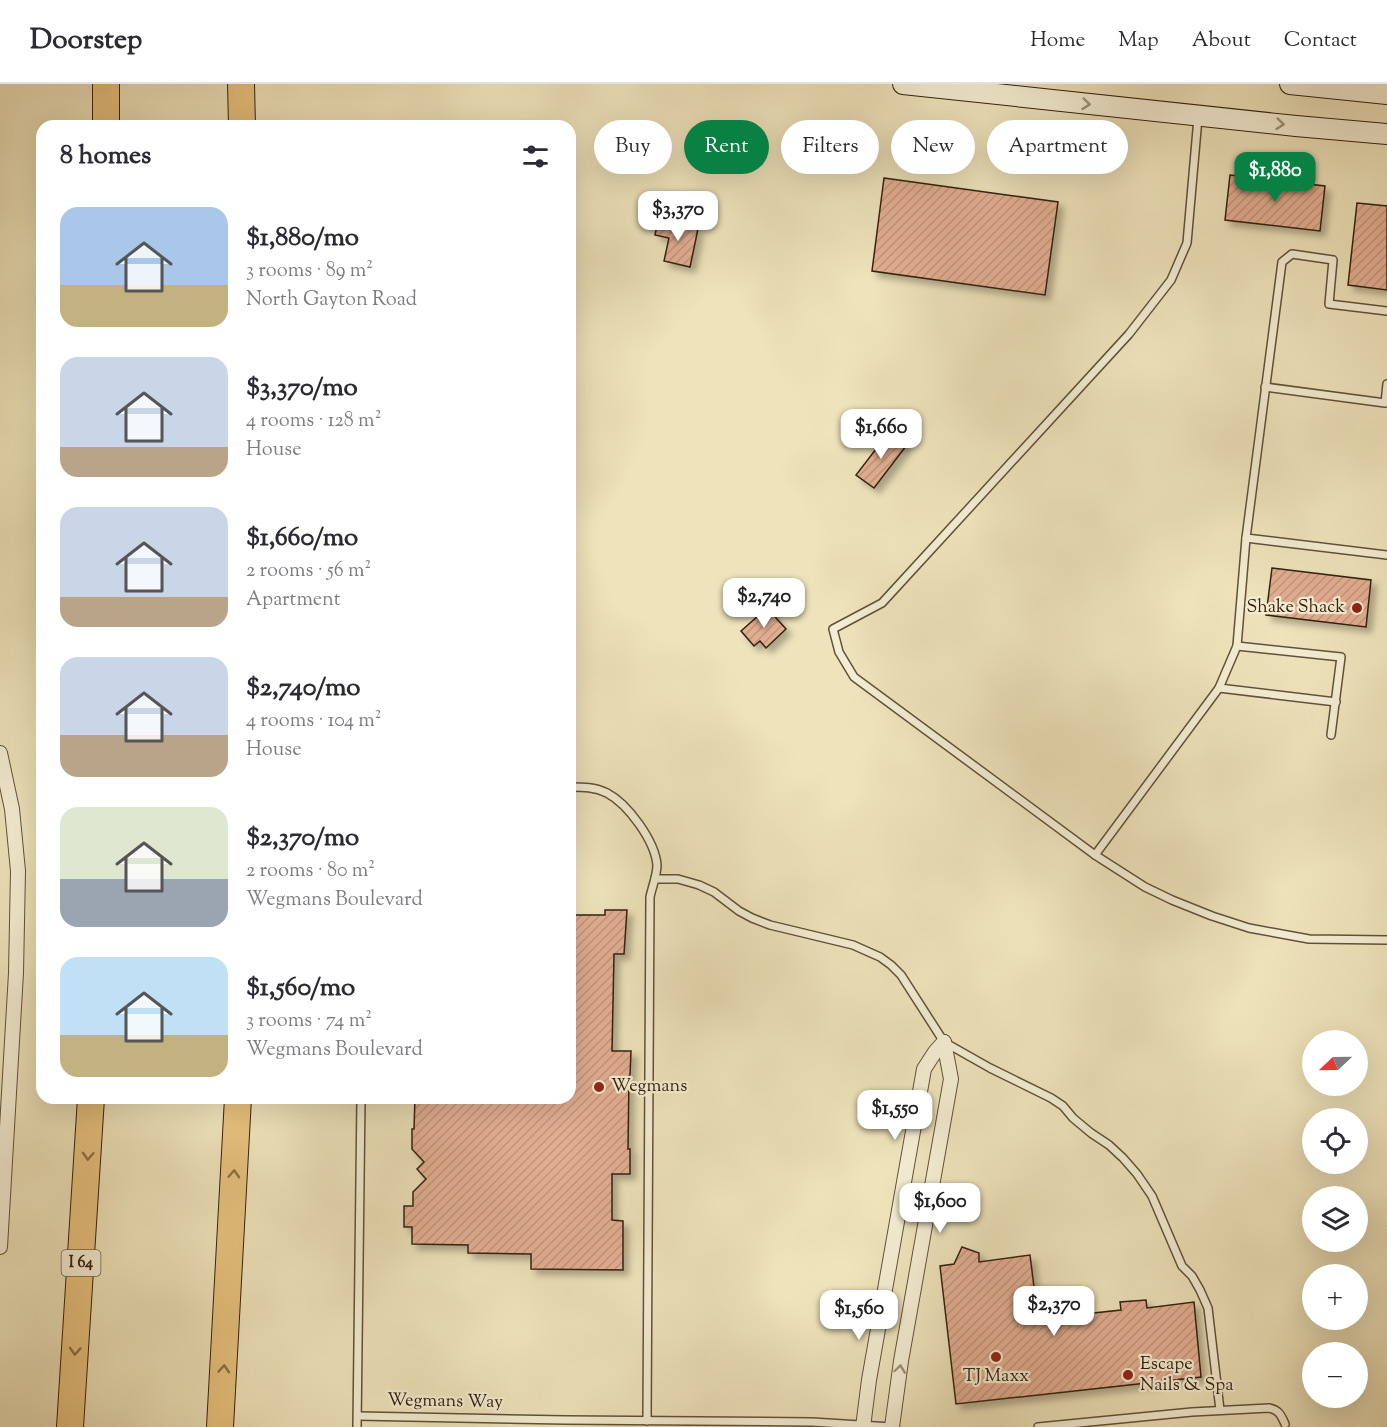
<!DOCTYPE html>
<meta charset="utf-8">
<style>
body{margin:0;font-family:"Sorts Mill Goudy",serif;background:#f7f7f7;color:#2b2b33;height:100vh;display:flex;flex-direction:column;font-size:22px;white-space:nowrap}
*{box-sizing:border-box;margin:0}
p{font-size:20px;color:#7c7c81}
.icon{flex:none;width:33px;height:33px;fill:none;stroke:currentColor;stroke-width:2;stroke-linecap:round;stroke-linejoin:round}
.map{position:relative;flex:1;overflow:hidden}
.side{position:absolute;left:36px;top:36px;width:540px;height:984px;display:flex;flex-direction:column;background:#fff;border-radius:18px;box-shadow:0 6px 24px #0002}
.side>*{flex:none}
.guide{position:absolute;left:594px;top:36px;width:570px;height:54px;display:flex;gap:12px}
.needle{width:39px;rotate:248deg}
.buttons{position:absolute;left:1302px;top:946px;display:grid;gap:12px}
.buttons a{display:grid;place-items:center;width:66px;height:66px;border-radius:50%;background:#fff;box-shadow:0 6px 24px #0002;font-size:30px}
.price{position:absolute;translate:-50% -51px;padding:0 14px;border-radius:12px;background:#fff;color:#222;font-size:20px;line-height:39px;filter:drop-shadow(0 2px 3px #0008)}
.price::after{content:'';position:absolute;left:50%;top:36px;width:18px;height:14px;margin-left:-9px;background:inherit;clip-path:polygon(0 0,100% 0,50% 100%)}
.price.current{background:#0b8043;color:#fff}
ul{padding:0;list-style:none}
li{display:flex;align-items:center;gap:18px;height:150px;padding:0 24px}
li span{display:grid;place-items:center;flex:none;width:168px;height:120px;border-radius:18px;color:#555}
li>.icon{margin-inline-start:auto}
span .icon{width:72px;height:72px;fill:#fffc;stroke-width:1}
li b{font-size:26px}
h2{display:flex;justify-content:space-between;align-items:center;height:72px;padding:0 24px;font-size:26px}
.tag{padding:0 21px;border-radius:27px;background:#fff;box-shadow:0 6px 24px #0002;font-size:21px;line-height:54px}
.tag.current{background:#0b8043;color:#fff}
header{display:flex;align-items:center;gap:36px;box-sizing:border-box;height:84px;padding:0 30px;background:#fff;border-bottom:2px solid #e1e1e2}
header strong{font-size:28px}
nav{display:flex;gap:33px;margin-inline-start:auto;font-size:21px}
.map>svg:first-child{display:block}
.building{fill:url(#building-hatch);stroke:#33200e;stroke-width:1.5;filter:url(#shadow)}
.lines{fill:none;stroke-linecap:round;stroke-linejoin:round}
.service-casing{stroke:#625139;stroke-width:10}
.minor-casing{stroke:#625139;stroke-width:16}
.secondary-casing{stroke:#33200e;stroke-width:22}
.motorway-casing{stroke:#33200e;stroke-width:28}
.service{stroke:#f4edd3;stroke-width:7}
.minor{stroke:#f4edd3;stroke-width:14}
.secondary{stroke:#f4edd3;stroke-width:20}
.motorway{stroke:#e7c27e;stroke-width:26}
.oneway{stroke:#9d917a}
.oneway2{stroke:#8d7146}
.poi-dot{fill:#8f2418;stroke:#f4edd3;stroke-width:2}
.labels{text-anchor:middle;dominant-baseline:central;stroke-width:4.5;stroke-linejoin:round;paint-order:stroke}
.shield{fill:#f4edd3;stroke:#6d5e49;stroke-width:1.5}
.shield-label{font-size:16px;font-weight:bold;fill:#33200e}
.poi-label{font-size:18px;fill:#33200e;stroke:#f4edd3;text-anchor:start}
.street-label{font-size:18px;fill:#33200e;stroke:#f4edd3}
</style>
<header>
<strong>Doorstep</strong>
<nav><a>Home</a><a>Map</a><a>About</a><a>Contact</a></nav>
</header>
<div class="map">
<svg width="1387" height="1343" viewBox="0 0 1387 1343">
<defs>
<pattern id="building-hatch" width="6" height="6" patternUnits="userSpaceOnUse" patternTransform="scale(1.5)"><rect width="6" height="6" fill="#e2ae92"/><path d="M-1 1l2-2M0 6l6-6M5 7l2-2" fill="none" stroke="#c2957d"/></pattern>
<filter id="shadow"><feDropShadow dx="5.5" dy="5.5" stdDeviation="3" flood-color="#0004"/></filter>
</defs>
<rect width="100%" height="100%" fill="#eee3bb"/>
<filter id="stains"><feTurbulence type="fractalNoise" baseFrequency=".00333" numOctaves="4"/><feColorMatrix values="0 0 0 0 .2 0 0 0 0 .09 0 0 0 0 .02 0 0 0 .5 -.17"/></filter>
<radialGradient id="worn" r=".72"><stop offset=".6" stop-color="#630" stop-opacity="0"/><stop offset="1" stop-color="#630" stop-opacity=".3"/></radialGradient>
<g class="building">
<path d="M1230,91L1325,102L1320,147L1225,136Z"/>
<path d="M884,94L1058,118L1045,211L872,187Z"/>
<path d="M1357,119L1387,122V206L1348,201Z"/>
<path d="M658,136L698,145L690,183L664,177L669,154L655,151Z"/>
<path d="M889,348L906,362L874,404L856,391Z"/>
<path d="M1272,484L1371,496L1366,543L1266,531Z"/>
<path d="M767,524L786,545L766,564L760,557L754,562L741,547Z"/>
<path d="M605,826H627L624,870H614L612,967H631L630,991L629,992L628,1065H630V1090H612V1136L623,1137V1186L531,1185V1170L468,1169V1161L412,1160V1143H404V1122H413V1108L426,1095L417,1085L424,1078L412,1065V1045H414L415,1014H570V831H605Z"/>
<path d="M962,1163L979,1169V1178L1030,1171L1038,1235L1121,1226L1120,1218L1146,1216L1147,1224L1194,1218L1201,1293L956,1320L940,1182L954,1180Z"/>
</g>
<g class="lines">
<g class="service-casing">
<g id="service">
<path d="M1198,34L1187,159L1171,196L1129,250L882,519L833,545L839,568L854,593L1095,771L1145,803L1172,816L1212,832L1249,844L1309,855L1387,856"/>
<path d="M1387,227L1329,220L1333,176L1292,170L1282,178L1246,454L1387,471"/>
<path d="M1265,303L1385,319L1387,300"/>
<path d="M1237,562L1341,573L1331,651"/>
<path d="M1219,604L1336,618"/>
<path d="M570,703C583,703 595,703 607,709C628,720 655,757 657,781C657,792 652,803 650,813L647,1337"/>
<path d="M1095,771L1219,604L1237,562L1246,454"/>
<path d="M655,795H678L699,801L714,808L739,827L752,834L770,841L853,861L880,873L891,881L901,891L944,958L990,984L1051,1014L1063,1022L1073,1034L1091,1049L1109,1061L1123,1074L1137,1090L1152,1112L1182,1182L1192,1192L1200,1206L1208,1224L1220,1326"/>
<path d="M358,1332L566,1336L812,1338L892,1343"/>
<path d="M357,1343L361,1014"/>
<path d="M1038,1343L1192,1328L1269,1324C1279,1326 1281,1331 1285,1340"/>
</g>
</g>
<g class="minor-casing">
<g id="minor">
<path d="M0,669L12,725L18,787L16,889L0,1163"/>
<path d="M863,1343L869,1296L924,985L935,968L944,958"/>
<path d="M892,1343L901,1277L951,995L944,958"/>
</g>
</g>
<g class="secondary-casing">
<g id="secondary">
<path d="M903,0L1296,42L1387,50"/>
<path d="M1290,0L1387,10"/>
</g>
</g>
<g class="motorway-casing">
<g id="motorway">
<path d="M106,0V42"/>
<path d="M241,0L242,42"/>
<path d="M70,1343L91,1014"/>
<path d="M220,1343L238,1014"/>
</g>
</g>
<use href="#service" class="service"/>
<use href="#minor" class="minor"/>
<use href="#secondary" class="secondary"/>
<use href="#motorway" class="motorway"/>
</g>
<defs><path id="oneway-chevron" d="M-2-3.5L2.5 0L-2 3.5" fill="none" stroke-width="1.6" stroke-linecap="round" stroke-linejoin="round" transform="scale(1.5)"/></defs>
<g class="oneway">
<use href="#oneway-chevron" transform="translate(1086 20) rotate(6)"/>
<use href="#oneway-chevron" transform="translate(1280 40) rotate(6)"/>
<use href="#oneway-chevron" transform="translate(900 1285) rotate(-82)"/>
</g>
<g class="oneway2">
<use href="#oneway-chevron" transform="translate(88 1072) rotate(93)"/>
<use href="#oneway-chevron" transform="translate(234 1090) rotate(-87)"/>
<use href="#oneway-chevron" transform="translate(75 1267) rotate(94)"/>
<use href="#oneway-chevron" transform="translate(224 1285) rotate(-86)"/>
</g>
<g class="poi-dot">
<circle cx="1357" cy="524" r="6"/>
<circle cx="599" cy="1003" r="6"/>
<circle cx="996" cy="1273" r="6"/>
<circle cx="1128" cy="1291" r="6"/>
</g>
<g class="labels">
<rect class="shield" x="61.5" y="1166" width="39" height="26" rx="4.5"/>
<g class="shield-label">
<text x="81" y="1179">I 64</text>
</g>
<g class="poi-label">
<text x="1345" y="524" text-anchor="end">Shake Shack</text>
<text x="611" y="1003">Wegmans</text>
<text x="1140" y="1281">Escape<tspan x="1140" dy="21">Nails &amp; Spa</tspan></text>
<text x="996" y="1293" text-anchor="middle">TJ Maxx</text>
</g>
<g class="street-label">
<text transform="translate(445 1318) rotate(1)">Wegmans Way</text>
</g>
</g>
<rect width="100%" height="100%" filter="url(#stains)"/>
<rect width="100%" height="100%" fill="url(#worn)"/>
</svg>
<div class="buttons">
<a><svg class="needle" viewBox="-14 -14 28 28"><path d="M0-13l5 13h-10z" fill="#e53935"/><path d="M0 13l5-13h-10z" fill="#7c7c81"/></svg></a>
<a><svg class="icon" aria-label="locate" viewBox="0 0 24 24"><circle cx="12" cy="12" r="6"/><path d="M12 2v4M12 18v4M2 12h4M18 12h4"/></svg></a>
<a><svg class="icon" aria-label="layers" viewBox="0 0 24 24"><path d="M12 4l9 5-9 5-9-5zM3 14l9 5 9-5"/></svg></a>
<a>+</a>
<a>−</a>
</div>
<b class="price current" style="left:1275px;top:119px">$1,880</b>
<b class="price" style="left:678px;top:158px">$3,370</b>
<b class="price" style="left:881px;top:376px">$1,660</b>
<b class="price" style="left:764px;top:545px">$2,740</b>
<b class="price" style="left:895px;top:1057px">$1,550</b>
<b class="price" style="left:940px;top:1150px">$1,600</b>
<b class="price" style="left:1054px;top:1253px">$2,370</b>
<b class="price" style="left:859px;top:1257px">$1,560</b>
<div class="guide">
<a class="tag">Buy</a>
<a class="tag current">Rent</a>
<a class="tag">Filters</a>
<a class="tag">New</a>
<a class="tag">Apartment</a>
</div>
<section class="side">
<h2>8 homes<svg class="icon" aria-label="filters" viewBox="0 0 24 24"><path d="M4 7h16M4 17h16"/><circle cx="9" cy="7" r="2"/><circle cx="15" cy="17" r="2"/></svg></h2>
<ul>
<li><span style="background:linear-gradient(#a9c7e8 65%,#c2b280 0)"><svg class="icon" aria-label="home" viewBox="0 0 24 24"><path d="M3 11l9-7 9 7M6 9v11h12V9"/></svg></span><div><b>$1,880/mo</b><p>3 rooms · 89 m²</p><p>North Gayton Road</p></div></li>
<li><span style="background:linear-gradient(#c9d6e8 75%,#b9a48a 0)"><svg class="icon" aria-label="home" viewBox="0 0 24 24"><path d="M3 11l9-7 9 7M6 9v11h12V9"/></svg></span><div><b>$3,370/mo</b><p>4 rooms · 128 m²</p><p>House</p></div></li>
<li><span style="background:linear-gradient(#c9d6e8 75%,#b9a48a 0)"><svg class="icon" aria-label="home" viewBox="0 0 24 24"><path d="M3 11l9-7 9 7M6 9v11h12V9"/></svg></span><div><b>$1,660/mo</b><p>2 rooms · 56 m²</p><p>Apartment</p></div></li>
<li><span style="background:linear-gradient(#c9d6e8 65%,#b9a48a 0)"><svg class="icon" aria-label="home" viewBox="0 0 24 24"><path d="M3 11l9-7 9 7M6 9v11h12V9"/></svg></span><div><b>$2,740/mo</b><p>4 rooms · 104 m²</p><p>House</p></div></li>
<li><span style="background:linear-gradient(#dfe7d0 60%,#9aa5b1 0)"><svg class="icon" aria-label="home" viewBox="0 0 24 24"><path d="M3 11l9-7 9 7M6 9v11h12V9"/></svg></span><div><b>$2,370/mo</b><p>2 rooms · 80 m²</p><p>Wegmans Boulevard</p></div></li>
<li><span style="background:linear-gradient(#bfe0f5 65%,#c2b280 0)"><svg class="icon" aria-label="home" viewBox="0 0 24 24"><path d="M3 11l9-7 9 7M6 9v11h12V9"/></svg></span><div><b>$1,560/mo</b><p>3 rooms · 74 m²</p><p>Wegmans Boulevard</p></div></li>
</ul>
</section>
</div>
